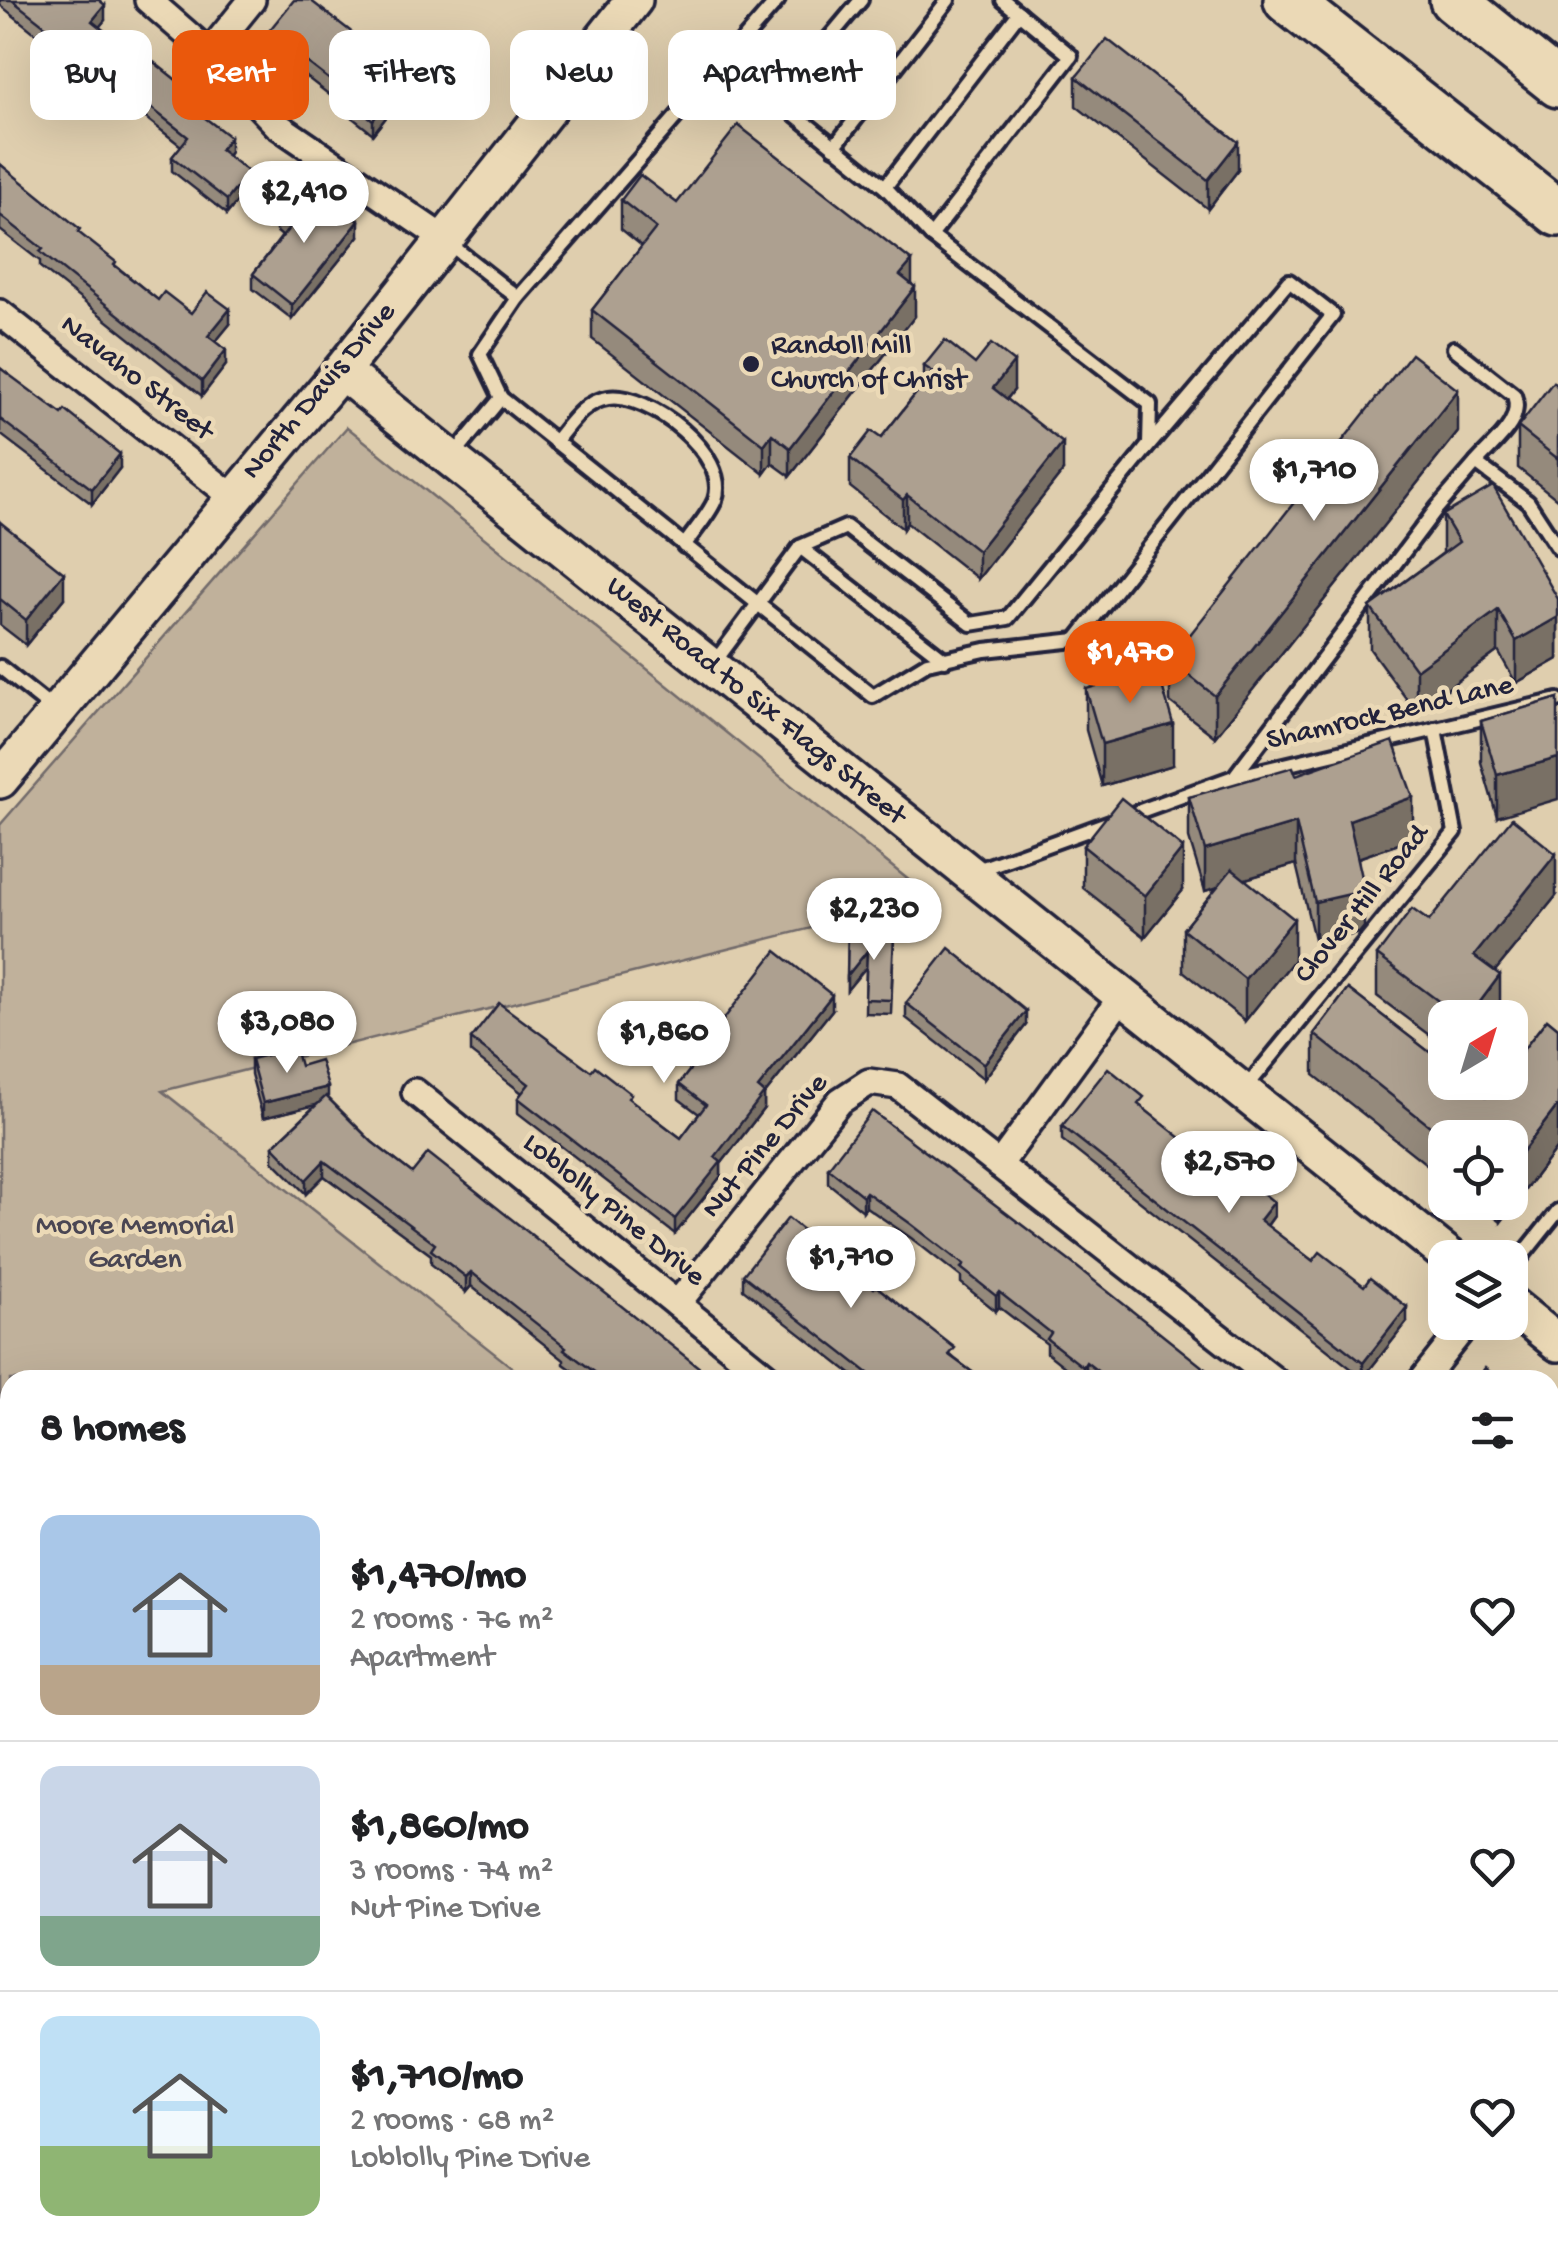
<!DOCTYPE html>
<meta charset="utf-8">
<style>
body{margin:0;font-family:"Gochi Hand",sans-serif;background:#f6f6f6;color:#202124;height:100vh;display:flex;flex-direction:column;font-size:38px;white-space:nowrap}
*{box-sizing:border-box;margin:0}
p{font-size:32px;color:#757577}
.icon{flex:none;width:55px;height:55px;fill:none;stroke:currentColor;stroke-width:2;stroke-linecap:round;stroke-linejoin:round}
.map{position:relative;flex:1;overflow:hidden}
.panel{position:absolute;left:0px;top:1370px;width:1560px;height:892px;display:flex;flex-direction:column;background:#fff;border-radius:30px 30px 0 0;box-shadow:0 10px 40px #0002}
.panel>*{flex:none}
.guide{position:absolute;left:30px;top:30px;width:1000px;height:90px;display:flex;gap:20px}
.needle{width:65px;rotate:38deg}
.buttons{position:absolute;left:1428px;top:1000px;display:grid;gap:20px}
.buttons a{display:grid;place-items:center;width:100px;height:100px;border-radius:20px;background:#fff;box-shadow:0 10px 40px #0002;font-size:50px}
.price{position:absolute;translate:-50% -85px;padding:0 22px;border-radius:35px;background:#fff;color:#222;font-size:32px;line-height:65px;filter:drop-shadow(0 2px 5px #0008)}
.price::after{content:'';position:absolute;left:50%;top:60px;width:30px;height:22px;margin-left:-15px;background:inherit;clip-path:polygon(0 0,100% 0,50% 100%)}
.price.on{background:#ea580c;color:#fff}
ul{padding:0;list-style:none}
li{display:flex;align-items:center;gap:30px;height:250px;padding:0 40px}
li+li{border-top:2px solid #e0e0e0}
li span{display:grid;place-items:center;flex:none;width:280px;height:200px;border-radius:20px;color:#555}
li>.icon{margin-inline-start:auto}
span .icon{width:120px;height:120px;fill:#fffc;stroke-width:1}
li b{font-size:42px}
h2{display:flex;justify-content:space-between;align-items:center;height:120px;padding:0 40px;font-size:42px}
.chip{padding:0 35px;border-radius:20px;background:#fff;box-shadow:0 10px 40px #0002;font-size:35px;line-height:90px}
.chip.on{background:#ea580c;color:#fff}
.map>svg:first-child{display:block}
.green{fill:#c0b19b;stroke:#716a6b;stroke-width:2.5}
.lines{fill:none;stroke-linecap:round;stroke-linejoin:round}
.lane-casing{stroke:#22223b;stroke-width:20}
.street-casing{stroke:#22223b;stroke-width:32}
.secondary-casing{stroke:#22223b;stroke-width:42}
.highway-casing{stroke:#22223b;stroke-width:52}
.path{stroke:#22223b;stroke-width:4;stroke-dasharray:2.5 8;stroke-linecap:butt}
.lane{stroke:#ebd9b6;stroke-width:12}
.street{stroke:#ebd9b6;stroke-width:25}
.secondary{stroke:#ebd9b6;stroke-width:35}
.highway{stroke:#ebd9b6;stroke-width:45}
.wall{fill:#958a7c;stroke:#22223b;stroke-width:2.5}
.shaded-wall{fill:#797065;stroke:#22223b;stroke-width:2.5}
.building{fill:#ada090;stroke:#22223b;stroke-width:2.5}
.poi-dot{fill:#22223b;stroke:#ebd9b6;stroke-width:4}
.labels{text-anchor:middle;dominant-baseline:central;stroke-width:9;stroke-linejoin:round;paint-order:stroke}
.poi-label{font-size:30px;fill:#22223b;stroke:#ebd9b6;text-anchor:start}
.street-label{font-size:30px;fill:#22223b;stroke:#ebd9b6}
.park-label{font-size:30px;fill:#4a4653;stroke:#ebd9b6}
</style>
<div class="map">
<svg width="1558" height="2262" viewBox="0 0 1558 2262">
<rect width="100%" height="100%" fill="#dfceae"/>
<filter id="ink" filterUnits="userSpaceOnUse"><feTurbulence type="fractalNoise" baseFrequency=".01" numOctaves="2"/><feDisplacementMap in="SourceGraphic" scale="20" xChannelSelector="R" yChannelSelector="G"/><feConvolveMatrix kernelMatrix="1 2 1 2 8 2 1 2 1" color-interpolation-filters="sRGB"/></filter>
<g filter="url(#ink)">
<path class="green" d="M347,427L931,898L162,1091L528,1380H10V2252H1550V2184L1558,2190V2262H0V825Z"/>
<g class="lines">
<g class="lane-casing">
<g id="lane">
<path d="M861,0L777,100L885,187L1019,13"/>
<path d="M724,61L777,100"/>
<path d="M834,147L948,0"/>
<path d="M885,187L931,236"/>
<path d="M446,241L518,298L778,0"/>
<path d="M1454,348L1514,395C1524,422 1493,443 1476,463"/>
<path d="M501,398L873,696L927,663L985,650L1076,640L1333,315L1289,281L1145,450"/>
<path d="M555,442C570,424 583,402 608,398C648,392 731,455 715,500C709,515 693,532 684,546"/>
<path d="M452,457L501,398L480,354L518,298"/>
<path d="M800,547L945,660"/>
<path d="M714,663L800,547L846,527L971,624L1008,618L1149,445L1150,404L931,236L1071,56L1003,0"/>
<path d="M0,667L54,710"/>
<path d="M1234,777L1558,700"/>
<path d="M972,872L1234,777L1437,508L1476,463L1528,502L1558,548"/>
<path d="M1244,1090L1455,832L1435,729"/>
<path d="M1510,1271L1558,1211"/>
<path d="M0,1636L10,1645"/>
<path d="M0,1798L10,1762"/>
<path d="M1550,2013L1558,2008"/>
<path d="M0,2058L10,2065"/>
<path d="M249,2252L264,2262"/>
<path d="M789,2252L797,2262"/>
<path d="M1176,2252L1183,2262"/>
<path d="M56,2262L68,2252"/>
<path d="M612,2262L627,2252"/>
<path d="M1237,2262L1250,2252"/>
</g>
</g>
<g class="street-casing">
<g id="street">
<path d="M148,0L209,53L277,125L444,239"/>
<path d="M209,53L252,0"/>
<path d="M0,313L233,497"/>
<path d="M415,1092L771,1380"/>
<path d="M999,1165L1123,995"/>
<path d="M677,1304L840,1101L869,1082L898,1086L1274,1380"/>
<path d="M1422,1380L1468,1322"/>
</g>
</g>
<g class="secondary-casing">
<g id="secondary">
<path d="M341,371L1451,1258"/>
<path d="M0,780L341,371L634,0"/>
<path d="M1510,1304L1558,1343"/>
</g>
</g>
<g class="highway-casing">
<g id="highway">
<path d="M1287,0L1558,213"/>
<path d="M1453,0L1558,84"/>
</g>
</g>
<path class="path" d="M449,2252V2262"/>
<use href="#lane" class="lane"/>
<use href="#street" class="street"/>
<use href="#secondary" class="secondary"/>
<use href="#highway" class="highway"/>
</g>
<g class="wall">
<path d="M0,0H99L105,20L99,27L190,106L230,152L227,156L249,187L227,214L172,171V157L181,146L98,80L95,84L50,49V45L0,5Z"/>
<path d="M268,32L371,47L417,78L373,134L336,105V100L268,47Z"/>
<path d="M1076,77L1238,170L1208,209L1076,106Z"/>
<path d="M0,164L116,266L158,300L191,313L230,324L215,342L226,365L202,396L40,267V261L0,230Z"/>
<path d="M621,200L677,203L912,284L915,316L790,476L772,463L764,474L592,339V310L642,246L621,229Z"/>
<path d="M317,211L359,236L292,319L253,289V274L282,236L276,231V216Z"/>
<path d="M975,364L1014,390L1007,399L1063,471L978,579L907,523L903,529L850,487V458L881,438L924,383V366Z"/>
<path d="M0,368L120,468L92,504L0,434Z"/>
<path d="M1558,387V500L1518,468V427Z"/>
<path d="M1458,432L1215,737L1170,702V660Z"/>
<path d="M1443,515L1558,599V659L1516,683L1498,651L1416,712L1370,649V607L1443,553Z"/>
<path d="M0,522L64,598L26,645L0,625Z"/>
<path d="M1086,689L1173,765L1102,786L1086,730Z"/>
<path d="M1558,698L1497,817L1481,762V721Z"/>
<path d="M1296,775L1413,839L1358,858L1364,927L1359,933L1315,943L1296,864L1245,879L1294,960L1245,1021L1183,971V929L1217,887L1205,891L1189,838V797Z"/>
<path d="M1083,846L1183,890L1145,937L1083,888Z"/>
<path d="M1556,896L1495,971L1500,1018H1445V1047L1377,996V955L1429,921Z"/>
<path d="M848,934L894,935L891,1014L865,1013L866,966L847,990Z"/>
<path d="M1348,989L1445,1064V1082H1468L1486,1097L1498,1082H1510V1067L1547,1019L1558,1028V1146L1501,1222L1475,1202H1510V1138H1445V1179L1314,1075V1034Z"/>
<path d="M906,1003L1026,1025L984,1079L906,1018Z"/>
<path d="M832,1010L764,1095V1108L721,1164V1176L675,1234L518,1113V1098L522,1093L471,1053V1039L591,1071L631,1100L681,1138L699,1114L679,1099V1084L710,1045V1037Z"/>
<path d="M251,1059L300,1066L328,1098L372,1142L412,1173L715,1380H586L564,1364V1360L471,1286L466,1292L431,1264V1255L324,1176L306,1194L273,1161V1146L317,1104L263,1118L251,1074Z"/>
<path d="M1144,1109L1274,1216L1267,1226L1313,1261L1407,1322L1363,1378L1062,1140V1126Z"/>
<path d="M828,1168L1219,1380H1090L1086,1377L1084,1380H1081L1047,1353V1344L999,1307L996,1311L961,1283V1277L911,1238L866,1207L863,1211L828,1183Z"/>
<path d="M743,1275L874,1288L955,1359L983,1380H859L743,1289Z"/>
<path d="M1550,1426L1558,1433V1530L1550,1524Z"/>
</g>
<g class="shaded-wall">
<path d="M105,5V20L92,36V21Z"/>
<path d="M417,64V78L373,134V120Z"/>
<path d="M98,66V80L95,84V70Z"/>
<path d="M190,91V106L183,101Z"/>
<path d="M230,137V152L220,165V150Z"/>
<path d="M1238,142V170L1208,209V180Z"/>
<path d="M249,172V187L227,214V200Z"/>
<path d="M359,221V236L292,319V305Z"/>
<path d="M912,261V289L900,275Z"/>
<path d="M915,287V316L790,476V448Z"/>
<path d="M230,309V324L208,351V336Z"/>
<path d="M226,350V365L202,396V381Z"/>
<path d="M1014,362V390L993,416V388Z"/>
<path d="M1458,390V432L1215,737V696Z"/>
<path d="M772,434V463L764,474V445Z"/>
<path d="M1063,443V471L978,579V551Z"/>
<path d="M120,454V468L92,504V489Z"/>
<path d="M907,495V523L903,529V500Z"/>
<path d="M64,573V598L26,645V620Z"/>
<path d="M1498,610V651L1416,712V670Z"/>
<path d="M1558,617V659L1516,683V641Z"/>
<path d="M1173,724V765L1102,786V744Z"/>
<path d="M1558,758V799L1497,817V775Z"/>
<path d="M1413,797V839L1349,861V820Z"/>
<path d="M1296,823V864L1205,891V850Z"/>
<path d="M1183,848V890L1145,937V896Z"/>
<path d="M1556,854V896L1474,997V956Z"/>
<path d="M1364,886V927L1359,933L1315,943V902Z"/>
<path d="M1294,919V960L1245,1021V979Z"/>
<path d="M867,951V966L847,990V976Z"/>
<path d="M1500,975V1017L1468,1018Z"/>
<path d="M832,995V1010L764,1095V1108L721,1164V1176L675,1234V1219L758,1088Z"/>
<path d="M1026,1011V1025L984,1079V1064Z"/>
<path d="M328,1087V1102L263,1118V1103Z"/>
<path d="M1558,1105V1146L1501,1222V1202H1510V1168Z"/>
<path d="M324,1161V1176L306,1194V1180Z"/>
<path d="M866,1192V1207L863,1211V1196Z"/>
<path d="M1274,1202V1216L1260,1235V1220Z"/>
<path d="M471,1272V1286L466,1292V1277Z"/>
<path d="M999,1292V1307L996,1311V1296Z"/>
<path d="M1407,1307V1322L1363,1378V1363Z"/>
<path d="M1086,1362V1377L1083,1380V1367Z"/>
<path d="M1558,1739V1754L1551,1763L1550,1778V1750Z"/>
</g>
<g class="building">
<path d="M12,0H99L105,5L92,21L131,52L135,47L190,91L183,101L230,137L220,150L249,172L227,200L172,157L188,137L98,66L95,70L50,35L53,32Z"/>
<path d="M294,0H310L371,47L380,35L417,64L373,120L336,91L339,87L268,32Z"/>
<path d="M1107,39L1238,142L1208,180L1076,77Z"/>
<path d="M738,125L912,261L900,275L915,287L790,448L772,434L764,445L592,310L656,228L621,200L640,175L677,203Z"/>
<path d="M0,164L80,229L78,232L116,262L114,265L158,300L164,292L191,313L207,292L230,309L208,336L226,350L202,381L40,252L43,249L0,215Z"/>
<path d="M294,193L317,211L328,197L359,221L292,305L253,274L290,227L276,216Z"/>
<path d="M945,340L975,364L991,344L1014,362L993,388L1063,443L978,551L907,495L903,500L850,458L871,431L881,438L933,372L924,366Z"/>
<path d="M1411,354L1458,390L1215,696L1170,660Z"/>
<path d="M0,368L62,414L65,410L120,454L92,489L0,419Z"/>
<path d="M1553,382L1558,387V459L1518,427Z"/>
<path d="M1493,486L1558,599V617L1516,641L1498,610L1416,670L1370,607L1459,542L1443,515Z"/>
<path d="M0,522L64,573L26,620L0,599Z"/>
<path d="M1157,668L1173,724L1102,744L1086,689Z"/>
<path d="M1558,698V758L1497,775L1481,721Z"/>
<path d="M1393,741L1413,797L1349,820L1364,886L1359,892L1315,902L1296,823L1205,850L1189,797L1293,767L1296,775Z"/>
<path d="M1121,798L1183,848L1145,896L1083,846Z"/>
<path d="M1512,818L1556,854L1474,956L1500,975L1468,1018H1461L1377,955L1412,909L1429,921Z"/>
<path d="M1232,869L1294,919L1245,979L1183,929Z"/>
<path d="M848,934L894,935L891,1000L865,999L867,951L847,976Z"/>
<path d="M949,948L1026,1011L984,1064L906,1003Z"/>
<path d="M776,951L832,995L758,1088L764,1093L715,1157L721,1162L675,1219L518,1098L529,1084L471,1039L499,1003L591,1071L595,1066L631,1094L628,1098L681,1138L706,1105L679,1084L713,1040L710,1037Z"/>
<path d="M1348,989L1445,1064V1082H1468L1486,1097L1498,1082H1510V1067L1547,1019L1558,1028V1105L1510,1168V1138H1445L1314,1034Z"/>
<path d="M295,1048L300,1066L320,1060L328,1087L263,1103L251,1059Z"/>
<path d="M1108,1068L1144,1097L1138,1104L1191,1146L1236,1178L1239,1174L1274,1202L1260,1220L1313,1261L1320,1252L1364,1286L1370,1278L1407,1307L1363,1363L1062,1126Z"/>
<path d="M326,1096L372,1142L412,1173L428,1153L715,1380H605L564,1349L566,1347L471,1272L466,1277L431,1250L435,1244L324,1161L306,1180L273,1146Z"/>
<path d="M872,1111L1072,1263L1219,1380H1109L1086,1362L1083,1367L1047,1339L1051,1333L999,1292L996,1296L961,1268L964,1265L911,1224L866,1192L863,1196L828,1168Z"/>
<path d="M788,1218L874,1288L876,1286L955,1348L949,1355L983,1380H877L743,1275Z"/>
<path d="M1485,1368L1500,1380H1476Z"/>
<path d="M1550,1426L1558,1433V1516L1550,1510Z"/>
<path d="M1558,1652V1739L1550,1750V1662Z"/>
</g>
</g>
<circle class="poi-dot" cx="751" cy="364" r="10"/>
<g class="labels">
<g class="poi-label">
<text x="771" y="347">Randoll Mill<tspan x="771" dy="34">Church of Christ</tspan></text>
</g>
<g class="street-label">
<text transform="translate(136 379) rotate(38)">Navaho Street</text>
<text transform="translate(320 392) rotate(-50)">North Davis Drive</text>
<text transform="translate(755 702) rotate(39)">West Road to Six Flags Street</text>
<text transform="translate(1390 714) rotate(-13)">Shamrock Bend Lane</text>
<text transform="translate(1363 905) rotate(-51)">Clover Hill Road</text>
<text transform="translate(766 1147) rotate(-50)">Nut Pine Drive</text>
<text transform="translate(613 1211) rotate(39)">Loblolly Pine Drive</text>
</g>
<g class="park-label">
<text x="135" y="1227">Moore Memorial<tspan x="135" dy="34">Garden</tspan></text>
</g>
</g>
</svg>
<div class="buttons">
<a><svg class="needle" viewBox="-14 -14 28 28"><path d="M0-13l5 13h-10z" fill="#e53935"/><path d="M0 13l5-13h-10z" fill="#757577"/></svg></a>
<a><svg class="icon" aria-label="locate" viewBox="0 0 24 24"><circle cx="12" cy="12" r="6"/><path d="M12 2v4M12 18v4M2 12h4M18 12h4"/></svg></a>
<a><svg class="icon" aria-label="layers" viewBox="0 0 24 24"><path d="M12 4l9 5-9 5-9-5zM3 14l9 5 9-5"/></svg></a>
</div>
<b class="price" style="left:304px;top:246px">$2,410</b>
<b class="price" style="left:1314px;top:524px">$1,710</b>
<b class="price on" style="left:1130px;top:706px">$1,470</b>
<b class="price" style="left:874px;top:963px">$2,230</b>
<b class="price" style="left:287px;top:1076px">$3,080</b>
<b class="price" style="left:664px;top:1086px">$1,860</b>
<b class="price" style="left:1229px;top:1216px">$2,570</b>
<b class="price" style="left:851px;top:1311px">$1,710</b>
<div class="guide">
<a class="chip">Buy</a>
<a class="chip on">Rent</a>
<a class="chip">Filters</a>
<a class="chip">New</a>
<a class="chip">Apartment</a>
</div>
<section class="panel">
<h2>8 homes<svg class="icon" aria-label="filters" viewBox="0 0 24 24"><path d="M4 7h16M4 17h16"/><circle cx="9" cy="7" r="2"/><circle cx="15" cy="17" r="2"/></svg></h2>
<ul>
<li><span style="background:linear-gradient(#a9c7e8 75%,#b9a48a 0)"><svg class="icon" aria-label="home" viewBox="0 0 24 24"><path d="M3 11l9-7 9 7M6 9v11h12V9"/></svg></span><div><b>$1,470/mo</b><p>2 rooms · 76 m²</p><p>Apartment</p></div><svg class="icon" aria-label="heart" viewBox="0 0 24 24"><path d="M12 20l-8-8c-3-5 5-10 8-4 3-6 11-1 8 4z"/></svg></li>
<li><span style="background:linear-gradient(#c9d6e8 75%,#7fa58c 0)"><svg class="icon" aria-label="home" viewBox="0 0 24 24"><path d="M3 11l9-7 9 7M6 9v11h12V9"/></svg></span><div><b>$1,860/mo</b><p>3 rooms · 74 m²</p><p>Nut Pine Drive</p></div><svg class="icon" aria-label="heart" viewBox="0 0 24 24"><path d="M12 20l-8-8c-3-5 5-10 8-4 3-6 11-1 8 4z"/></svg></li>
<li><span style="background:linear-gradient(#bfe0f5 65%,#8fb573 0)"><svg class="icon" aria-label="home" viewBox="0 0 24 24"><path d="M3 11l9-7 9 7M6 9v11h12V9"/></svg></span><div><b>$1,710/mo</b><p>2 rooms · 68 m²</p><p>Loblolly Pine Drive</p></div><svg class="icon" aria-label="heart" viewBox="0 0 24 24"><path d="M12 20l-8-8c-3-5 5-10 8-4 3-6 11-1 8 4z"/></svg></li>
</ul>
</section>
</div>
